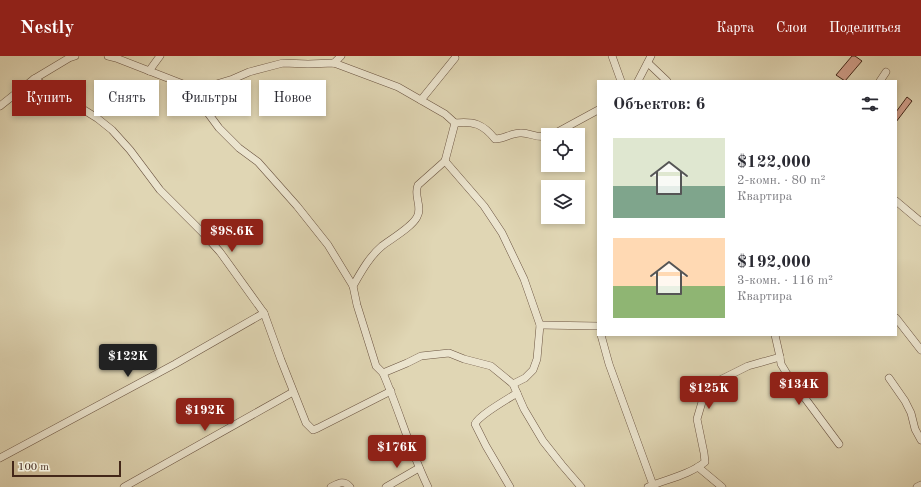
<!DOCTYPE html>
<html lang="ru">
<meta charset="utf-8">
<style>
body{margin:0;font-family:"Old Standard TT",serif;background:#f2f2f3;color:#2b2b33;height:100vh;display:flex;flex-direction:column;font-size:15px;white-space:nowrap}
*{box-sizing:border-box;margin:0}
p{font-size:13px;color:#7c7c81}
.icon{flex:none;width:22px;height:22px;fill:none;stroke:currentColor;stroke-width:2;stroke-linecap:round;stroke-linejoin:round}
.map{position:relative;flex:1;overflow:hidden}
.drawer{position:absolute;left:597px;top:24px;width:300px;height:256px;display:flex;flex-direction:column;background:#fff;border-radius:0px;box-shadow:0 2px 6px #0003}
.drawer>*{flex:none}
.banner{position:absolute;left:12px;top:24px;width:380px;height:36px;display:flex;gap:8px}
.tools{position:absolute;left:541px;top:72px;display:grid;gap:8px}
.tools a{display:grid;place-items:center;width:44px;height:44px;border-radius:0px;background:#fff;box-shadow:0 2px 6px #0003;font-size:20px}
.scale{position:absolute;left:12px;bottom:10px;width:109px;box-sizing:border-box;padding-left:4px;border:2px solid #432719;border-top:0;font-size:11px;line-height:14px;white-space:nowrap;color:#432719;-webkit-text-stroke:3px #ebe4ce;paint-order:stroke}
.price{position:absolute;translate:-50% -34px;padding:0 9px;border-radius:4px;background:#8f2418;color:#fff;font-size:13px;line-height:26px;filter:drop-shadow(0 1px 2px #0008)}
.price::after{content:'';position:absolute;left:50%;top:24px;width:12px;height:9px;margin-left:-6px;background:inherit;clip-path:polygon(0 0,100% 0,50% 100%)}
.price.on{background:#222;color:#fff}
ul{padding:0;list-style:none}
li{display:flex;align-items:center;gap:12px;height:100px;padding:0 16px}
li span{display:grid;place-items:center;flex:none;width:112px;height:80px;border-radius:0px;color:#555}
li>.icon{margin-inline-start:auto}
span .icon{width:48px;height:48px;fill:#fffc;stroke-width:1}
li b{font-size:17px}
h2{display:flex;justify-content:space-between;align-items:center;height:48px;padding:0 16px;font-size:17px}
.pill{padding:0 14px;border-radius:0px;background:#fff;box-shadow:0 2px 6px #0003;font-size:14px;line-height:36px}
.pill.on{background:#8f2418;color:#fff}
header{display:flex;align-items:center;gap:24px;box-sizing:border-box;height:56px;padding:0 20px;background:#8f2418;color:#fff}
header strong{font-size:19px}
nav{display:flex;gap:22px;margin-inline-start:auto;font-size:14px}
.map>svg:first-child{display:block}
.building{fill:#d19f8b;stroke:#432719}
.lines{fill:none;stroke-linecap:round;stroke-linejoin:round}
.minor-casing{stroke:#6a5340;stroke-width:8}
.minor{stroke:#ebe4ce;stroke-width:7}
</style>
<header>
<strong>Nestly</strong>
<nav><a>Карта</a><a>Слои</a><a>Поделиться</a></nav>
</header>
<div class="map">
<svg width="921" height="431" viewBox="0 0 921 431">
<rect width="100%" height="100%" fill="#e0d6b4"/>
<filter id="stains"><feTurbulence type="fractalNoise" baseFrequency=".005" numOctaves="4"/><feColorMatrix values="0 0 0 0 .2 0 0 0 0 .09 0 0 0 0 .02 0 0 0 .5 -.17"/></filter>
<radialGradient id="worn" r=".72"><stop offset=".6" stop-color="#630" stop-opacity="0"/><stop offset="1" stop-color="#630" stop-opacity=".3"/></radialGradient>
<g class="building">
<path d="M852,0H855L862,5L845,25L836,19Z"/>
<path d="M907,41L912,45L896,66V56Z"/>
</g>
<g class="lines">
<g class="minor-casing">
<g id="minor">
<path d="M108,0L116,2L188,30L213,29L233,23L249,16L283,7L308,8L334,7L398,31L445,58L455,67L445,105L484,150L502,177L524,223L540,269L537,303L533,314L525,322L513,328"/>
<path d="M612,0L621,25"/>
<path d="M334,7L341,0"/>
<path d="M648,7L667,25"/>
<path d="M149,15L160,0"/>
<path d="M34,23L97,62L112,74L130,94L160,134L203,177L220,196L264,257L281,304L306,367L313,374L318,372L391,335"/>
<path d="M638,25L651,0"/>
<path d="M880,25L886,16"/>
<path d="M188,30L219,72L239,92L258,106L297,150L328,189L353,230L357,249L376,310L383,317L407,307L421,300L449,297L464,303L491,310L513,328L524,353L543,385L562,409L581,431"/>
<path d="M421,44L455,2"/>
<path d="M0,50L34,23L69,2L75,0"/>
<path d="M455,67C474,65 483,68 495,83C504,83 511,77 520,77C530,76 536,83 548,80"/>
<path d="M552,79L598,54"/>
<path d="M896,145L921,166"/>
<path d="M353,230C361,216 369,201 382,190C391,183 412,171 417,161C423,151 413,139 418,129L445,105"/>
<path d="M896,262L921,294"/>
<path d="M540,269L598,270"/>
<path d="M601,279L609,308L653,429"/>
<path d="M780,301L781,308L787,318L839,388"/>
<path d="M383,317C399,354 410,394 428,431"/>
<path d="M889,322L905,345L911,357L915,373L921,384"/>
<path d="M0,402L175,308L264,257"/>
<path d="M698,411L722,431"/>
<path d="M124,431L293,336"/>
<path d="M331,431C339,427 344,424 350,431"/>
<path d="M386,431L419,412"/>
<path d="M510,431L486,390L475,368C479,359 508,343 517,337"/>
<path d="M648,431C667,423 689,419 705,406L704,397L697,363L702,346L712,328L748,310L780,301L775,279"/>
<path d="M917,431L921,429"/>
</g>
</g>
<use href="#minor" class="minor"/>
</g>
<rect width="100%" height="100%" filter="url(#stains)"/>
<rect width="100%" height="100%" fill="url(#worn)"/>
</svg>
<div class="tools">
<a><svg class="icon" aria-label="locate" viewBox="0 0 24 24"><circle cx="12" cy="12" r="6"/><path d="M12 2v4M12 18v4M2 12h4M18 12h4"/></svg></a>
<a><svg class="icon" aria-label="layers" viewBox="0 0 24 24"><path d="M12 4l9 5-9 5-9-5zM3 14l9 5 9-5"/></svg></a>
</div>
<div class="scale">100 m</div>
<b class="price" style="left:232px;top:197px">$98.6K</b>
<b class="price on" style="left:128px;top:322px">$122K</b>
<b class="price" style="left:799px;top:350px">$134K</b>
<b class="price" style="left:709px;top:354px">$125K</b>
<b class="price" style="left:205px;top:376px">$192K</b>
<b class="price" style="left:397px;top:413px">$176K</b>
<div class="banner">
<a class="pill on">Купить</a>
<a class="pill">Снять</a>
<a class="pill">Фильтры</a>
<a class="pill">Новое</a>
</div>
<section class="drawer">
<h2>Объектов: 6<svg class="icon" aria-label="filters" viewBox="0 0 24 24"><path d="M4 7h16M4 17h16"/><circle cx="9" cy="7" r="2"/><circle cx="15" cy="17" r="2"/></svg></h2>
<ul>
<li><span style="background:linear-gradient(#dfe7d0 60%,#7fa58c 0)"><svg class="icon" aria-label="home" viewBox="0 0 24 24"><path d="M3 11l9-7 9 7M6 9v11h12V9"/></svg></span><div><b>$122,000</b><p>2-комн. · 80 m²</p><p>Квартира</p></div></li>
<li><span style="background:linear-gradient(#ffd9b3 60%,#8fb573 0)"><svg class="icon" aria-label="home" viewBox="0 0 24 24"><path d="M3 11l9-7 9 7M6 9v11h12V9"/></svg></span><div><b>$192,000</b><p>3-комн. · 116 m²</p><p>Квартира</p></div></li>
</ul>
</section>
</div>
